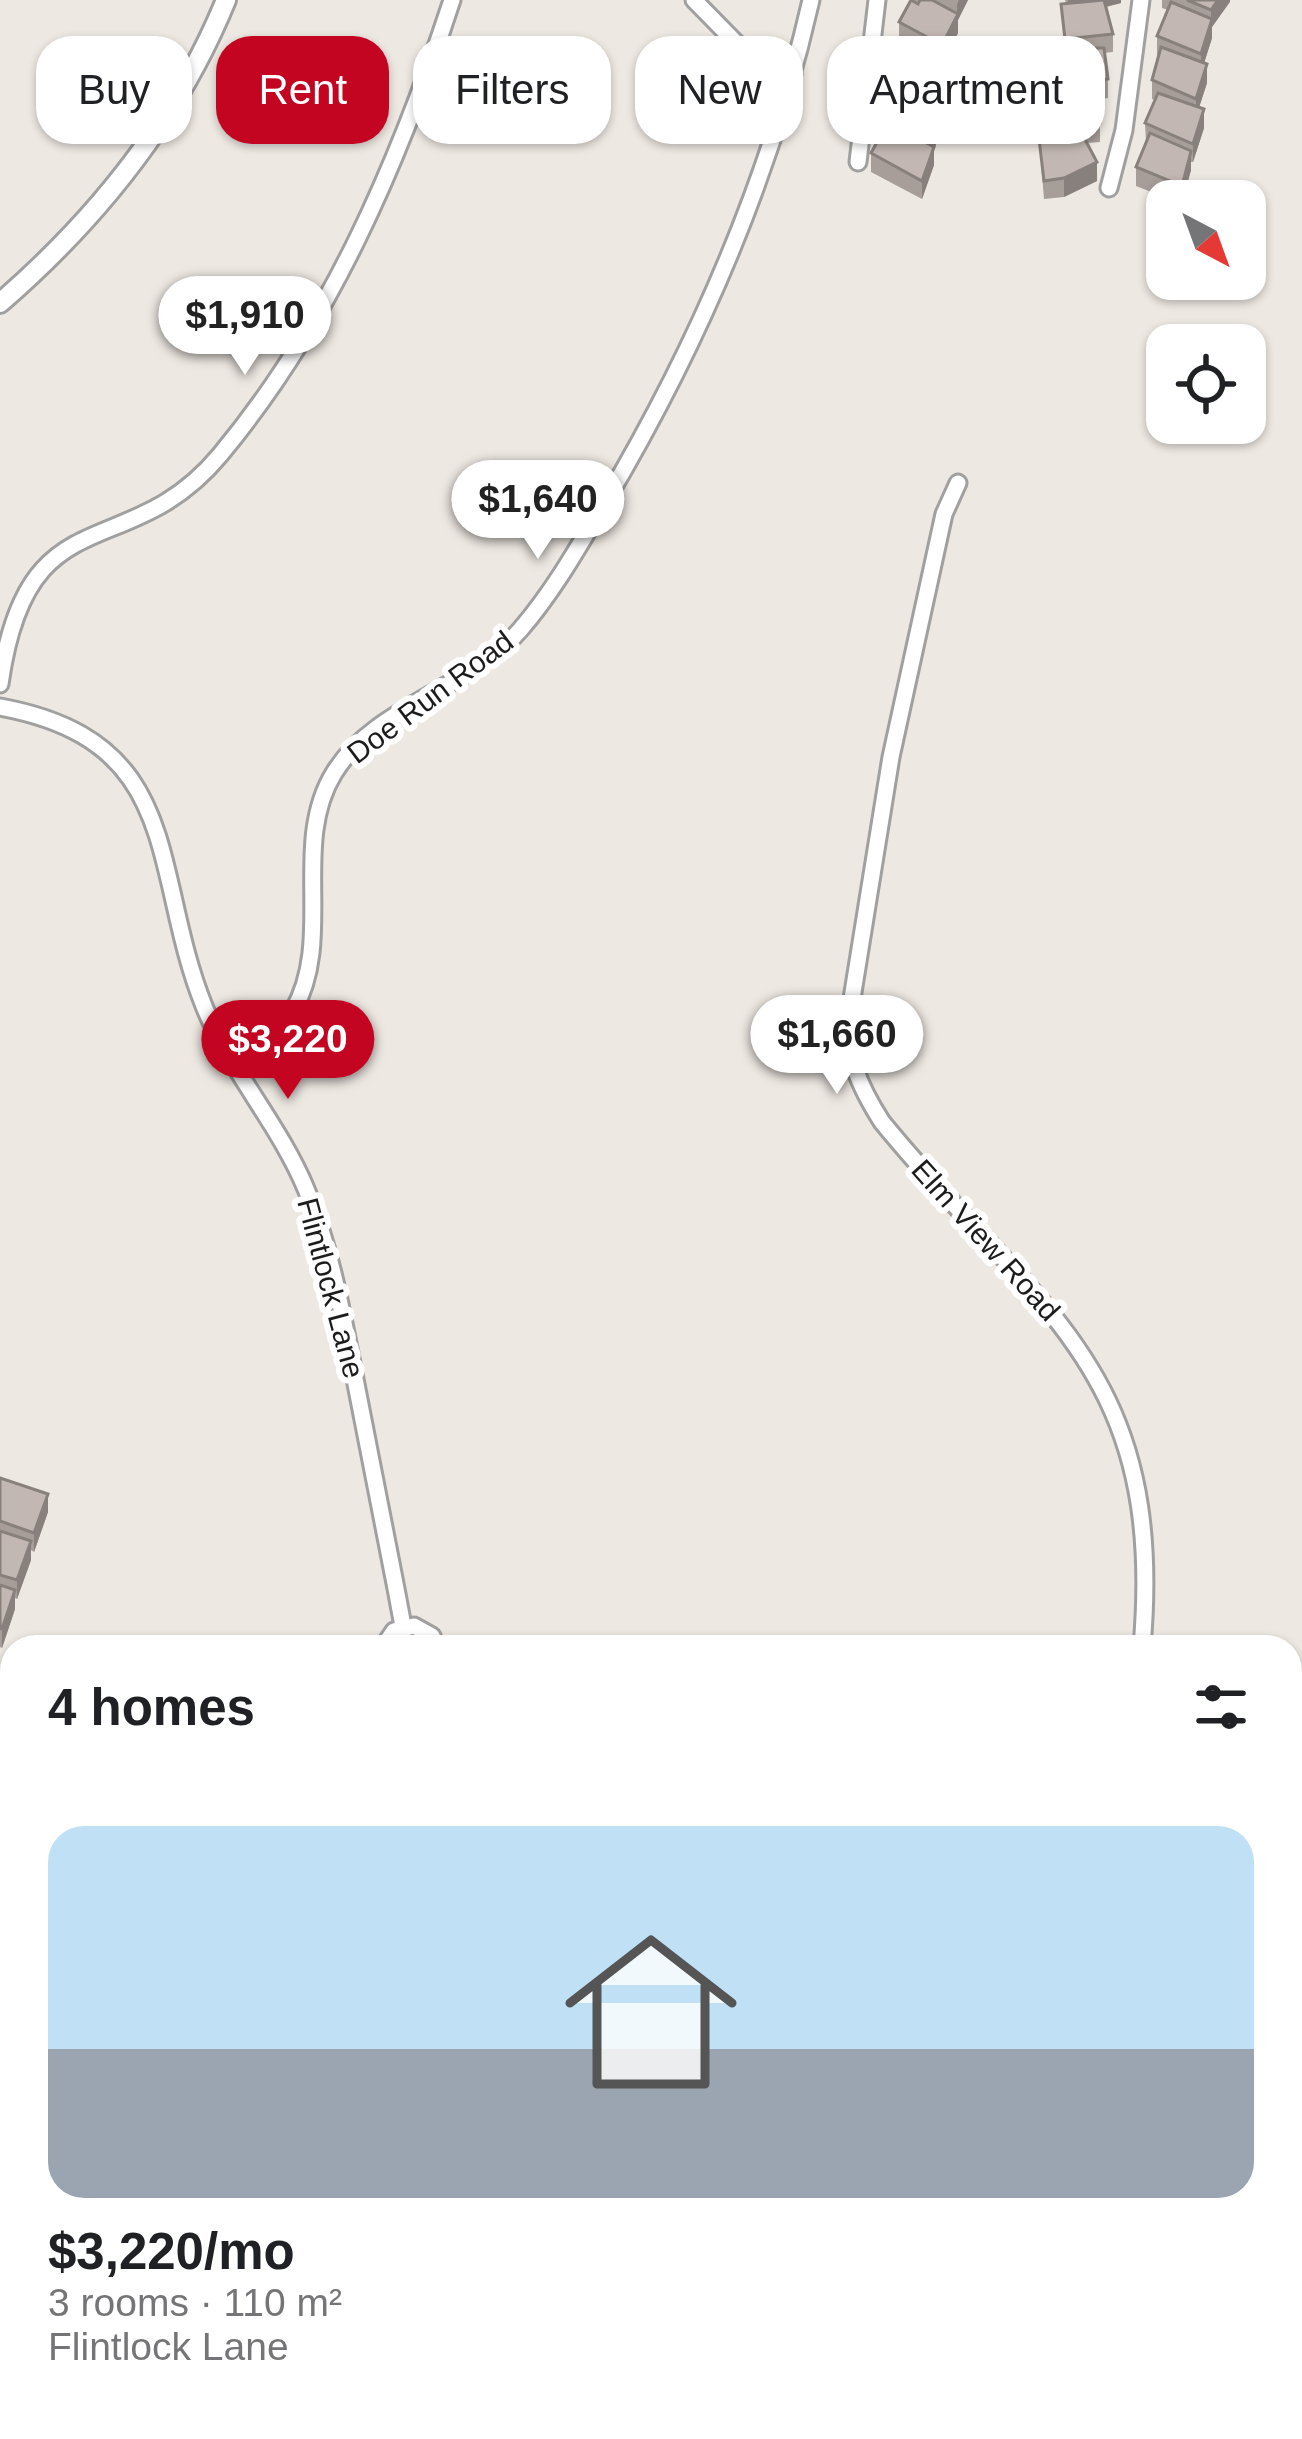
<!DOCTYPE html>
<meta charset="utf-8">
<style>
body{margin:0;font-family:Helvetica,sans-serif;background:#f6f6f6;color:#202124;height:100vh;display:flex;flex-direction:column;font-size:45px;white-space:nowrap}
*{box-sizing:border-box;margin:0}
p{font-size:39px;color:#757577}
.icon{flex:none;width:66px;height:66px;fill:none;stroke:currentColor;stroke-width:2;stroke-linecap:round;stroke-linejoin:round}
.map{position:relative;flex:1;overflow:hidden}
.drawer{position:absolute;left:0px;top:1635px;width:1302px;height:804px;display:flex;flex-direction:column;background:#fff;border-radius:36px 36px 0 0;box-shadow:0 3px 9px #0004}
.drawer>*{flex:none}
.hud{position:absolute;left:36px;top:36px;width:1230px;height:108px;display:flex;gap:24px}
.needle{width:78px;rotate:139deg}
.buttons{position:absolute;left:1146px;top:180px;display:grid;gap:24px}
.buttons a{display:grid;place-items:center;width:120px;height:120px;border-radius:24px;background:#fff;box-shadow:0 3px 9px #0004;font-size:60px}
.price{position:absolute;translate:-50% -102px;padding:0 27px;border-radius:42px;background:#fff;color:#222;font-size:39px;line-height:78px;filter:drop-shadow(0 3px 6px #0008)}
.price::after{content:'';position:absolute;left:50%;top:72px;width:36px;height:27px;margin-left:-18px;background:inherit;clip-path:polygon(0 0,100% 0,50% 100%)}
.price.current{background:#c40521;color:#fff}
ul{padding:0;list-style:none}
li{display:grid;align-content:center;gap:24px;height:636px;padding:0 48px}
li+li{border-top:3px solid #e0e0e0}
li span{display:grid;place-items:center;height:372px;border-radius:36px;color:#555}
li>.icon{margin-inline-start:auto}
span .icon{width:216px;height:216px;fill:#fffc;stroke-width:1}
li b{font-size:51px}
h2{display:flex;justify-content:space-between;align-items:center;height:144px;padding:0 48px;font-size:51px}
.pill{padding:0 42px;border-radius:36px;background:#fff;box-shadow:0 3px 9px #0004;font-size:42px;line-height:108px}
.pill.current{background:#c40521;color:#fff}
.map>svg:first-child{display:block}
.lines{fill:none;stroke-linecap:round;stroke-linejoin:round}
.minor-casing{stroke:#a0a0a0;stroke-width:21}
.tertiary-casing{stroke:#a0a0a0;stroke-width:24}
.minor{stroke:#fff;stroke-width:15}
.tertiary{stroke:#fff;stroke-width:18}
.wall{fill:#a79d99}
.shaded-wall{fill:#88807d}
.building{fill:#c2b7b2;stroke:#88807d;stroke-width:3}
.labels{text-anchor:middle;dominant-baseline:central;stroke-width:12;stroke-linejoin:round;paint-order:stroke}
.street-label{font-size:30px;fill:#1c1c1c;stroke:#fff}
</style>
<div class="map">
<svg width="1302" height="2439" viewBox="0 0 1302 2439">
<rect width="100%" height="100%" fill="#eee8e2"/>
<g class="lines">
<g class="minor-casing">
<g id="minor">
<path d="M694,0L748,55L793,74"/>
<path d="M858,162L877,0"/>
<path d="M1109,188L1124,130L1141,0"/>
<path d="M958,483L944,514L891,757L850,1011C845,1055 859,1086 882,1122C1038,1313 1166,1368 1142,1647"/>
<path d="M0,684C27,491 127,567 220,455C330,323 399,162 452,0"/>
<path d="M0,707C186,741 150,872 204,1006C230,1071 279,1124 306,1189C332,1251 343,1318 356,1384C372,1464 388,1545 403,1626"/>
<path d="M237,1070C257,1052 279,1035 293,1011C335,939 290,844 334,773C374,707 469,689 520,630C553,592 579,546 605,502C697,347 771,176 811,0"/>
<path d="M383,1647L394,1631L414,1626L432,1636L436,1647"/>
<path d="M1290,1824L1302,1821"/>
<path d="M1290,2062L1302,2074"/>
<path d="M751,2427L780,2439"/>
<path d="M639,2439L646,2427"/>
</g>
</g>
<g class="tertiary-casing">
<path id="tertiary" d="M0,303C98,218 177,120 226,0"/>
</g>
<use href="#minor" class="minor"/>
<use href="#tertiary" class="tertiary"/>
</g>
<g class="wall">
<path d="M913,0H968L958,20V33L943,61L961,84L945,112V124L934,149V165L922,199L871,172V153L894,135L890,133V121L910,95L902,90V78L918,63L923,54L899,41V22L919,3Z"/>
<path d="M1065,0H1121V3L1106,7L1113,34V52L1104,53L1108,79V98L1089,100L1100,123V142L1087,143L1097,181L1064,197L1044,199L1039,139L1048,137L1045,93L1057,91L1054,48H1064L1061,4H1066Z"/>
<path d="M1162,0H1230L1212,27V38L1204,63L1207,83L1199,107L1204,128L1193,162H1191V170L1183,201H1174L1136,186V167L1146,142L1145,123L1155,100L1152,99V80L1159,56L1157,55V36L1168,10L1162,8Z"/>
<path d="M0,1478L48,1512L34,1552L31,1550V1560L17,1599L15,1598V1609L2,1648L0,1647Z"/>
</g>
<g class="shaded-wall">
<path d="M959,0H968L958,20V33L942,64V45L957,17V5Z"/>
<path d="M1068,0H1121V3L1068,16Z"/>
<path d="M1218,0H1230V2L1212,27V38L1201,73V54L1211,24V10Z"/>
<path d="M1207,64V83L1196,117V99Z"/>
<path d="M961,71V84L945,112V124L934,149V165L922,199V181L931,143L944,113V101Z"/>
<path d="M1204,109V128L1193,162V144Z"/>
<path d="M1191,151V170L1182,201V186Z"/>
<path d="M1097,162V181L1064,197V178Z"/>
<path d="M48,1494V1512L34,1552V1533Z"/>
<path d="M31,1541V1560L17,1599V1580Z"/>
<path d="M15,1590V1609L2,1648V1629Z"/>
</g>
<g class="building">
<path d="M911,0L918,4L920,0H932L958,14L942,45L899,22Z"/>
<path d="M1104,0L1113,34L1065,39L1061,4Z"/>
<path d="M1187,0H1218L1211,10Z"/>
<path d="M1171,2L1212,19L1201,54L1157,36Z"/>
<path d="M1161,47L1207,64L1196,99L1152,80Z"/>
<path d="M1054,48H1104L1108,79L1059,85Z"/>
<path d="M925,51L961,71L944,101L902,78L912,60L918,63Z"/>
<path d="M1087,88L1089,102L1097,101L1100,123L1049,129L1045,93Z"/>
<path d="M911,93L945,111L931,143L890,121Z"/>
<path d="M1158,93L1204,109L1193,144L1145,123Z"/>
<path d="M900,129L934,147L922,181L871,153L881,135L889,140Z"/>
<path d="M1080,130L1097,162L1064,178L1044,181L1039,139Z"/>
<path d="M1150,133L1191,151L1182,186L1136,167Z"/>
<path d="M0,1478L48,1494L34,1533L0,1521Z"/>
<path d="M0,1531L31,1541L17,1580L0,1575Z"/>
<path d="M0,1585L15,1590L2,1629L0,1628Z"/>
</g>
<g class="labels">
<g class="street-label">
<text transform="translate(430 697) rotate(-37)">Doe Run Road</text>
<text transform="translate(986 1240) rotate(48)">Elm View Road</text>
<text transform="translate(331 1288) rotate(75)">Flintlock Lane</text>
</g>
</g>
</svg>
<div class="buttons">
<a><svg class="needle" viewBox="-14 -14 28 28"><path d="M0-13l5 13h-10z" fill="#e53935"/><path d="M0 13l5-13h-10z" fill="#757577"/></svg></a>
<a><svg class="icon" aria-label="locate" viewBox="0 0 24 24"><circle cx="12" cy="12" r="6"/><path d="M12 2v4M12 18v4M2 12h4M18 12h4"/></svg></a>
</div>
<b class="price" style="left:245px;top:378px">$1,910</b>
<b class="price" style="left:538px;top:562px">$1,640</b>
<b class="price" style="left:837px;top:1097px">$1,660</b>
<b class="price current" style="left:288px;top:1102px">$3,220</b>
<div class="hud">
<a class="pill">Buy</a>
<a class="pill current">Rent</a>
<a class="pill">Filters</a>
<a class="pill">New</a>
<a class="pill">Apartment</a>
</div>
<section class="drawer">
<h2>4 homes<svg class="icon" aria-label="filters" viewBox="0 0 24 24"><path d="M4 7h16M4 17h16"/><circle cx="9" cy="7" r="2"/><circle cx="15" cy="17" r="2"/></svg></h2>
<ul>
<li><span style="background:linear-gradient(#bfe0f5 60%,#9aa5b1 0)"><svg class="icon" aria-label="home" viewBox="0 0 24 24"><path d="M3 11l9-7 9 7M6 9v11h12V9"/></svg></span><div><b>$3,220/mo</b><p>3 rooms · 110 m²</p><p>Flintlock Lane</p></div></li>
</ul>
</section>
</div>
